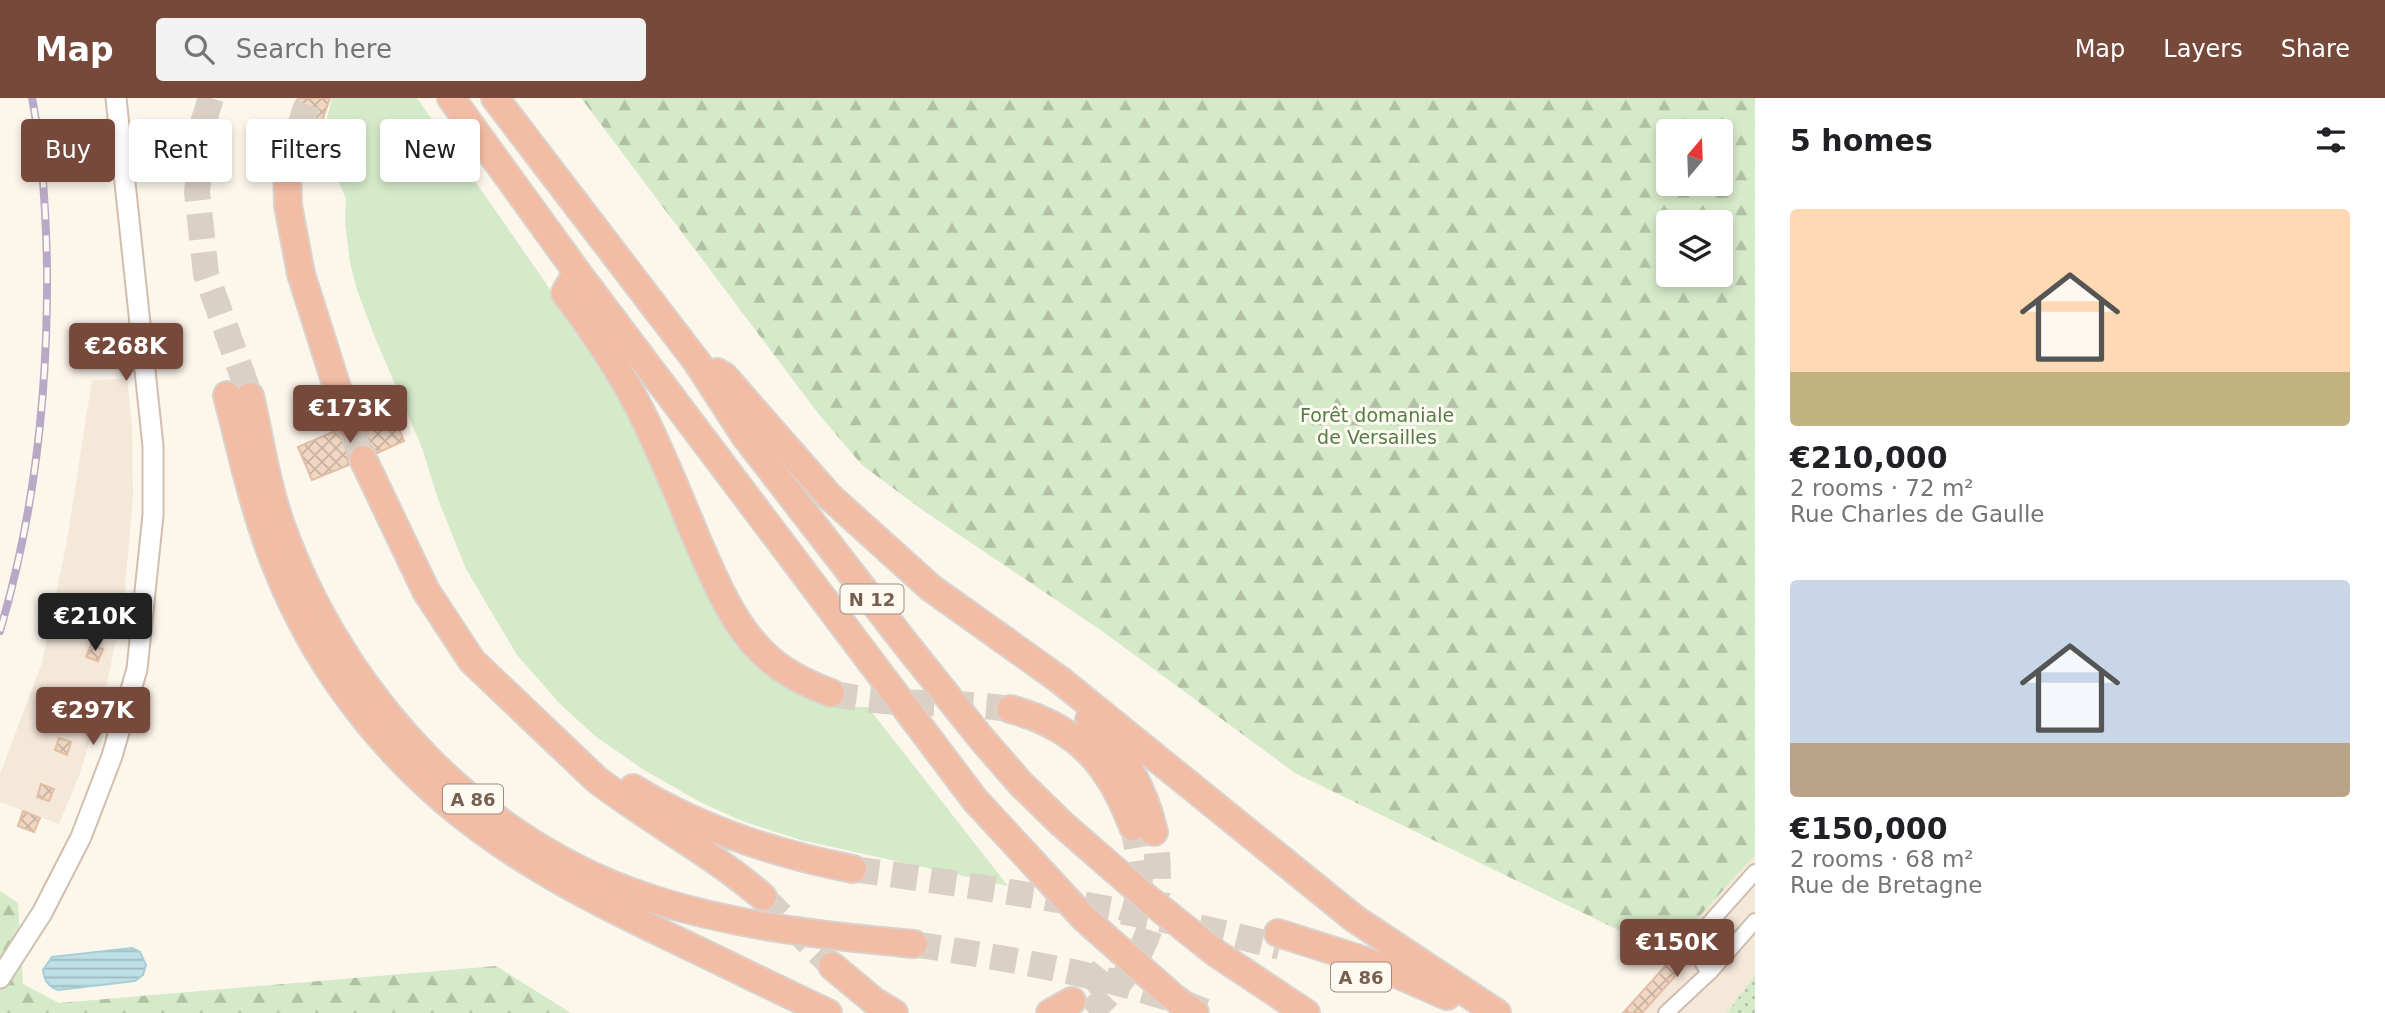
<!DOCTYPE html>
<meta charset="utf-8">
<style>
body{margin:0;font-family:"DejaVu Sans",sans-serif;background:#f2f2f2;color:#202124;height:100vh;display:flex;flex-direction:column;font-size:26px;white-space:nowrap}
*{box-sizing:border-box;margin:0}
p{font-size:23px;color:#757577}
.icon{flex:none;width:38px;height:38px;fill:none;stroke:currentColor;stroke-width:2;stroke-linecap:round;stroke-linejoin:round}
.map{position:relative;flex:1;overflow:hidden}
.sheet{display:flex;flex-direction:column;background:#fff;width:630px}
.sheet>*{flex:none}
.guide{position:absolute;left:21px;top:21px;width:665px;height:63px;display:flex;gap:14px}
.needle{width:46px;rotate:19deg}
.controls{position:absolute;left:1656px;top:21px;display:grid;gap:14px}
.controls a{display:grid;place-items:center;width:77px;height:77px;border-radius:7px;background:#fff;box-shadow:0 4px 10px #0003;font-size:35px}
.price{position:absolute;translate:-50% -60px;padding:0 16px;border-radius:7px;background:#76493a;color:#fff;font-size:23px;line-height:46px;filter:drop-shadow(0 2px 4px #0008)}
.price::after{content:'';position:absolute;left:50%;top:42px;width:21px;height:16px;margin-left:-10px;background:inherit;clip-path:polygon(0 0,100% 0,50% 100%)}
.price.current{background:#222;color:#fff}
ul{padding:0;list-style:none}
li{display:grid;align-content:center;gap:14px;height:371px;padding:0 35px}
li span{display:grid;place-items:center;height:217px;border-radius:7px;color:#555}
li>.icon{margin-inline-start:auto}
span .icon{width:126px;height:126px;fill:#fffc;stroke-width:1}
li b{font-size:30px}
h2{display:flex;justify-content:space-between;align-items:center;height:84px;padding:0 35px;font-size:30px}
.pill{padding:0 24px;border-radius:7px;background:#fff;box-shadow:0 4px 10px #0003;font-size:24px;line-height:63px}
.pill.current{background:#76493a;color:#fff}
header{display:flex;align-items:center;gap:42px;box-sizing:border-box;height:98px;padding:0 35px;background:#76493a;color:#fff}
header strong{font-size:33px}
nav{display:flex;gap:38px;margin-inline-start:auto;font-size:24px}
.search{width:490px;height:63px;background:#f2f2f2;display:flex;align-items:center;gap:18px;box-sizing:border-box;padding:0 24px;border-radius:7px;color:#757577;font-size:26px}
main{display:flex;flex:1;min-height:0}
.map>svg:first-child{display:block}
.residential{fill:#f4e8d9}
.grass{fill:#d5eac9}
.forest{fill:url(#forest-firs);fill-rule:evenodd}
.park{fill:url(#park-dots)}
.water{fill:url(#water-rules);stroke:#a6ced7;stroke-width:2}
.building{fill:url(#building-cross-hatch);stroke:#e3bea4;stroke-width:2}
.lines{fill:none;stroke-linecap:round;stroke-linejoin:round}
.highway-tunnel{stroke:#dbd0c4;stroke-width:26;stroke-dasharray:26 13;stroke-linecap:butt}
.street-casing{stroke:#cebeb0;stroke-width:18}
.secondary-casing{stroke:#d1bfae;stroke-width:23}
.highway-casing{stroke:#d9d2cd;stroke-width:30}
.street{stroke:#fff;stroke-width:14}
.secondary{stroke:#fff;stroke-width:19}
.highway{stroke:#f3bca5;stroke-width:26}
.rail-casing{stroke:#baa8c7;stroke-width:8}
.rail{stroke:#fefaf2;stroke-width:5;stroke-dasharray:16;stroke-linecap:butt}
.labels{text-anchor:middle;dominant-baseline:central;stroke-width:6;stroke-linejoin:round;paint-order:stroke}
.shield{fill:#fefaf2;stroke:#a08d7f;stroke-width:2}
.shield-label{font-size:18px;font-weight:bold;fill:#775e4e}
.park-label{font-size:19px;fill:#547c46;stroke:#fefaf2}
</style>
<header>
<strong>Map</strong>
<div class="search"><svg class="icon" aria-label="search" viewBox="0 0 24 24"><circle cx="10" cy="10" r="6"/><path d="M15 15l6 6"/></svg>Search here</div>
<nav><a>Map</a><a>Layers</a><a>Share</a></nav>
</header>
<main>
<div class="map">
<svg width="1755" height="915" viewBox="0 0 1755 915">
<defs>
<pattern id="forest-firs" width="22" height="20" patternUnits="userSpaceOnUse" patternTransform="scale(1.75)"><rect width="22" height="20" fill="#d5eac9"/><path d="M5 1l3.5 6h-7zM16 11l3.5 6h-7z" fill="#b2c1a5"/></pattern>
<pattern id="park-dots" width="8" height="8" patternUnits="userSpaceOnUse" patternTransform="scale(1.75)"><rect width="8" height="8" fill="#d5eac9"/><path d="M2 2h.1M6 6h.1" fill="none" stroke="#b2c1a5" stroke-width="1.8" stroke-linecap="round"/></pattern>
<pattern id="water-rules" width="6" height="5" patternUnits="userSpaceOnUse" patternTransform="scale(1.75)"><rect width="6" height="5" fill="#bfdfe6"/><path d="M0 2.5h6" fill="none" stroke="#a0b8bd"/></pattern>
<pattern id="building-cross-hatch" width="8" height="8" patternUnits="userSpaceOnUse" patternTransform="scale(1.75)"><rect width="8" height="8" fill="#f1d7c3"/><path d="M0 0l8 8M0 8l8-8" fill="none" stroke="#c8b2a1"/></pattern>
</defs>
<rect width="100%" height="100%" fill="#fcf6eb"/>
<g class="residential">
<path d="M127,281L132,328L133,398L124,502L106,590L80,675L59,726L0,704V676L42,565L67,443L92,282Z"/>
<path d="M1755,757V915H1644L1678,861L1677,843Z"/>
</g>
<path class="grass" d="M332,0H417L543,181L614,288L653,368L707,497L731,532L811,598L840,609H868L1008,788L801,742L742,723L702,705L644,672L595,638L559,605L517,557L466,471L438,401L422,350L374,237L357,192L350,165L345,124L346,101L340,86L316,64Z"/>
<g class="forest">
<path d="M581,0H1755V757L1677,843L1678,861L1295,675L1102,533L921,411L862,367L817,314ZM1668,33H1720V86H1668ZM1668,124H1720V177H1668Z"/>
<path d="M0,793L18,805L23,886L59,905L496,868L571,915H0Z"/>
</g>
<path class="park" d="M1755,877V915H1727Z"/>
<path class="water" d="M132,850L140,854L146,867L143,877L135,883L58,892C48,889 44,882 43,872L52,859Z"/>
<g class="building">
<path d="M298,0H330L322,23L293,14Z"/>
<path d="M390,310L404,343L377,355L371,348L365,345L357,347L350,353L347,359L349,367L312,382L298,349L335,333L345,342H354L361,337L364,331V321Z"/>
<path d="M91,547L103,551L98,563L86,559Z"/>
<path d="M76,595L88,599L84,612L72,608Z"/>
<path d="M59,640L71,644L67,657L55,652Z"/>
<path d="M41,686L54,691L49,703L37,699Z"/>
<path d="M23,713L40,720L34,734L18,728Z"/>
<path d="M1677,855L1687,865L1642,915H1623Z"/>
</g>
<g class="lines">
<g class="highway-tunnel">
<path d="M211,0L204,22L197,94L206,176L250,298"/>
<path d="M287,68L309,0"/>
<path d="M349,327L363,361"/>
<path d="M831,595C890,609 950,602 1010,611"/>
<path d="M853,771C997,791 1140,812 1280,849"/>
<path d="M763,799L832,868"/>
<path d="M914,846C1014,862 1115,877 1209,915"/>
<path d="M1086,890C1118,862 1141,815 1140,773C1139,758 1136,743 1133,729"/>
<path d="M1089,915C1148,865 1167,810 1154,734"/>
</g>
<g class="street-casing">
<g id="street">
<path d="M1710,874C1699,864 1697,851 1699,837L1755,774"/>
<path d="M1666,915L1710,874L1755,823"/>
</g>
</g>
<g class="secondary-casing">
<path id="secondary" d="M0,880L42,815L81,739L112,658L137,571L153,417V348L116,0"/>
</g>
<g class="highway-casing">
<g id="highway">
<path d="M451,0L577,174L975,702L1085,821L1173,899L1195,915"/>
<path d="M495,0L697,264L745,338L905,545L981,640L1021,686L1062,726L1147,800L1216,855L1306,915"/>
<path d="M287,68L288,107L301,176L349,327"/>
<path d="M577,174L565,195C597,237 625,279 647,326C665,363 680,401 696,439C714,480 731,523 762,554C782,574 805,585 831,595"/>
<path d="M717,274L724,278L829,398L931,490L1060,582L1355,821L1497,915"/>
<path d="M227,297C242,355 254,414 277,470C321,581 401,678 500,745C561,787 628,819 695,851C739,872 783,894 828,915"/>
<path d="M250,298C260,341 266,385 281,427C342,598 481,749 658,803C742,829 827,838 914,846"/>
<path d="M363,361L426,493L472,563L596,681C650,723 711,754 763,799"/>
<path d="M1010,611C1077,629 1109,665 1133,729"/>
<path d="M1089,622C1122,652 1144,691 1154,734"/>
<path d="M633,690C701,732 776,756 853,771"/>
<path d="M1278,835L1372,865L1447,898"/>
<path d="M832,868L874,903L894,915"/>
<path d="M1050,915L1072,903"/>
</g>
</g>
<use href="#street" class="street"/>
<use href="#secondary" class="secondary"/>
<use href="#highway" class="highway"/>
<g class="rail-casing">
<path id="rail" d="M0,533C35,415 48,292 47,170C46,113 43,56 32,0"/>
</g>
<use href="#rail" class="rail"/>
</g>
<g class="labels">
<g class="shield">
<rect x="840.5" y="486.5" width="63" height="29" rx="5"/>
<rect x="443" y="686.5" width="60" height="29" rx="5"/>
<rect x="1331" y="864.5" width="60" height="29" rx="5"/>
</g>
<g class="shield-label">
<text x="872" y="501">N 12</text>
<text x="473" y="701">A 86</text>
<text x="1361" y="879">A 86</text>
</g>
<g class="park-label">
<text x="1377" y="317">Forêt domaniale<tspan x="1377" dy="22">de Versailles</tspan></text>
</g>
</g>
</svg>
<div class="controls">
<a><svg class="needle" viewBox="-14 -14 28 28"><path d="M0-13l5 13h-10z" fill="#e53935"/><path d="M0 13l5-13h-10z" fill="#757577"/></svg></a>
<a><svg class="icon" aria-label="layers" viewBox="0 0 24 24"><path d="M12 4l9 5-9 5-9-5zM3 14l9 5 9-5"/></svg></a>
</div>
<b class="price" style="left:126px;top:285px">€268K</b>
<b class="price" style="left:350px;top:347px">€173K</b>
<b class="price current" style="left:95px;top:555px">€210K</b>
<b class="price" style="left:93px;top:649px">€297K</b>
<b class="price" style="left:1677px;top:881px">€150K</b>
<div class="guide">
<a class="pill current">Buy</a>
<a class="pill">Rent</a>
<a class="pill">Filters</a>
<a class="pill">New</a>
</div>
</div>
<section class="sheet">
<h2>5 homes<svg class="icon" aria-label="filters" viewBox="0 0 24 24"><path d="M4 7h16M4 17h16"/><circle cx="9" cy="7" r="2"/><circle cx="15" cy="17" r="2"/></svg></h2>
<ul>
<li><span style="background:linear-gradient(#ffd9b3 75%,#c2b280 0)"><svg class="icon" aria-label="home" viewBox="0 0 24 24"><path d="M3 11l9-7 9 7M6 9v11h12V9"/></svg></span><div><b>€210,000</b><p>2 rooms · 72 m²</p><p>Rue Charles de Gaulle</p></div></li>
<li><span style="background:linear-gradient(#c9d6e8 75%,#b9a48a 0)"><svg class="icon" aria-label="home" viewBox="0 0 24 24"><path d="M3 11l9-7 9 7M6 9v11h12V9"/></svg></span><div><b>€150,000</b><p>2 rooms · 68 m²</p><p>Rue de Bretagne</p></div></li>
</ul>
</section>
</main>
